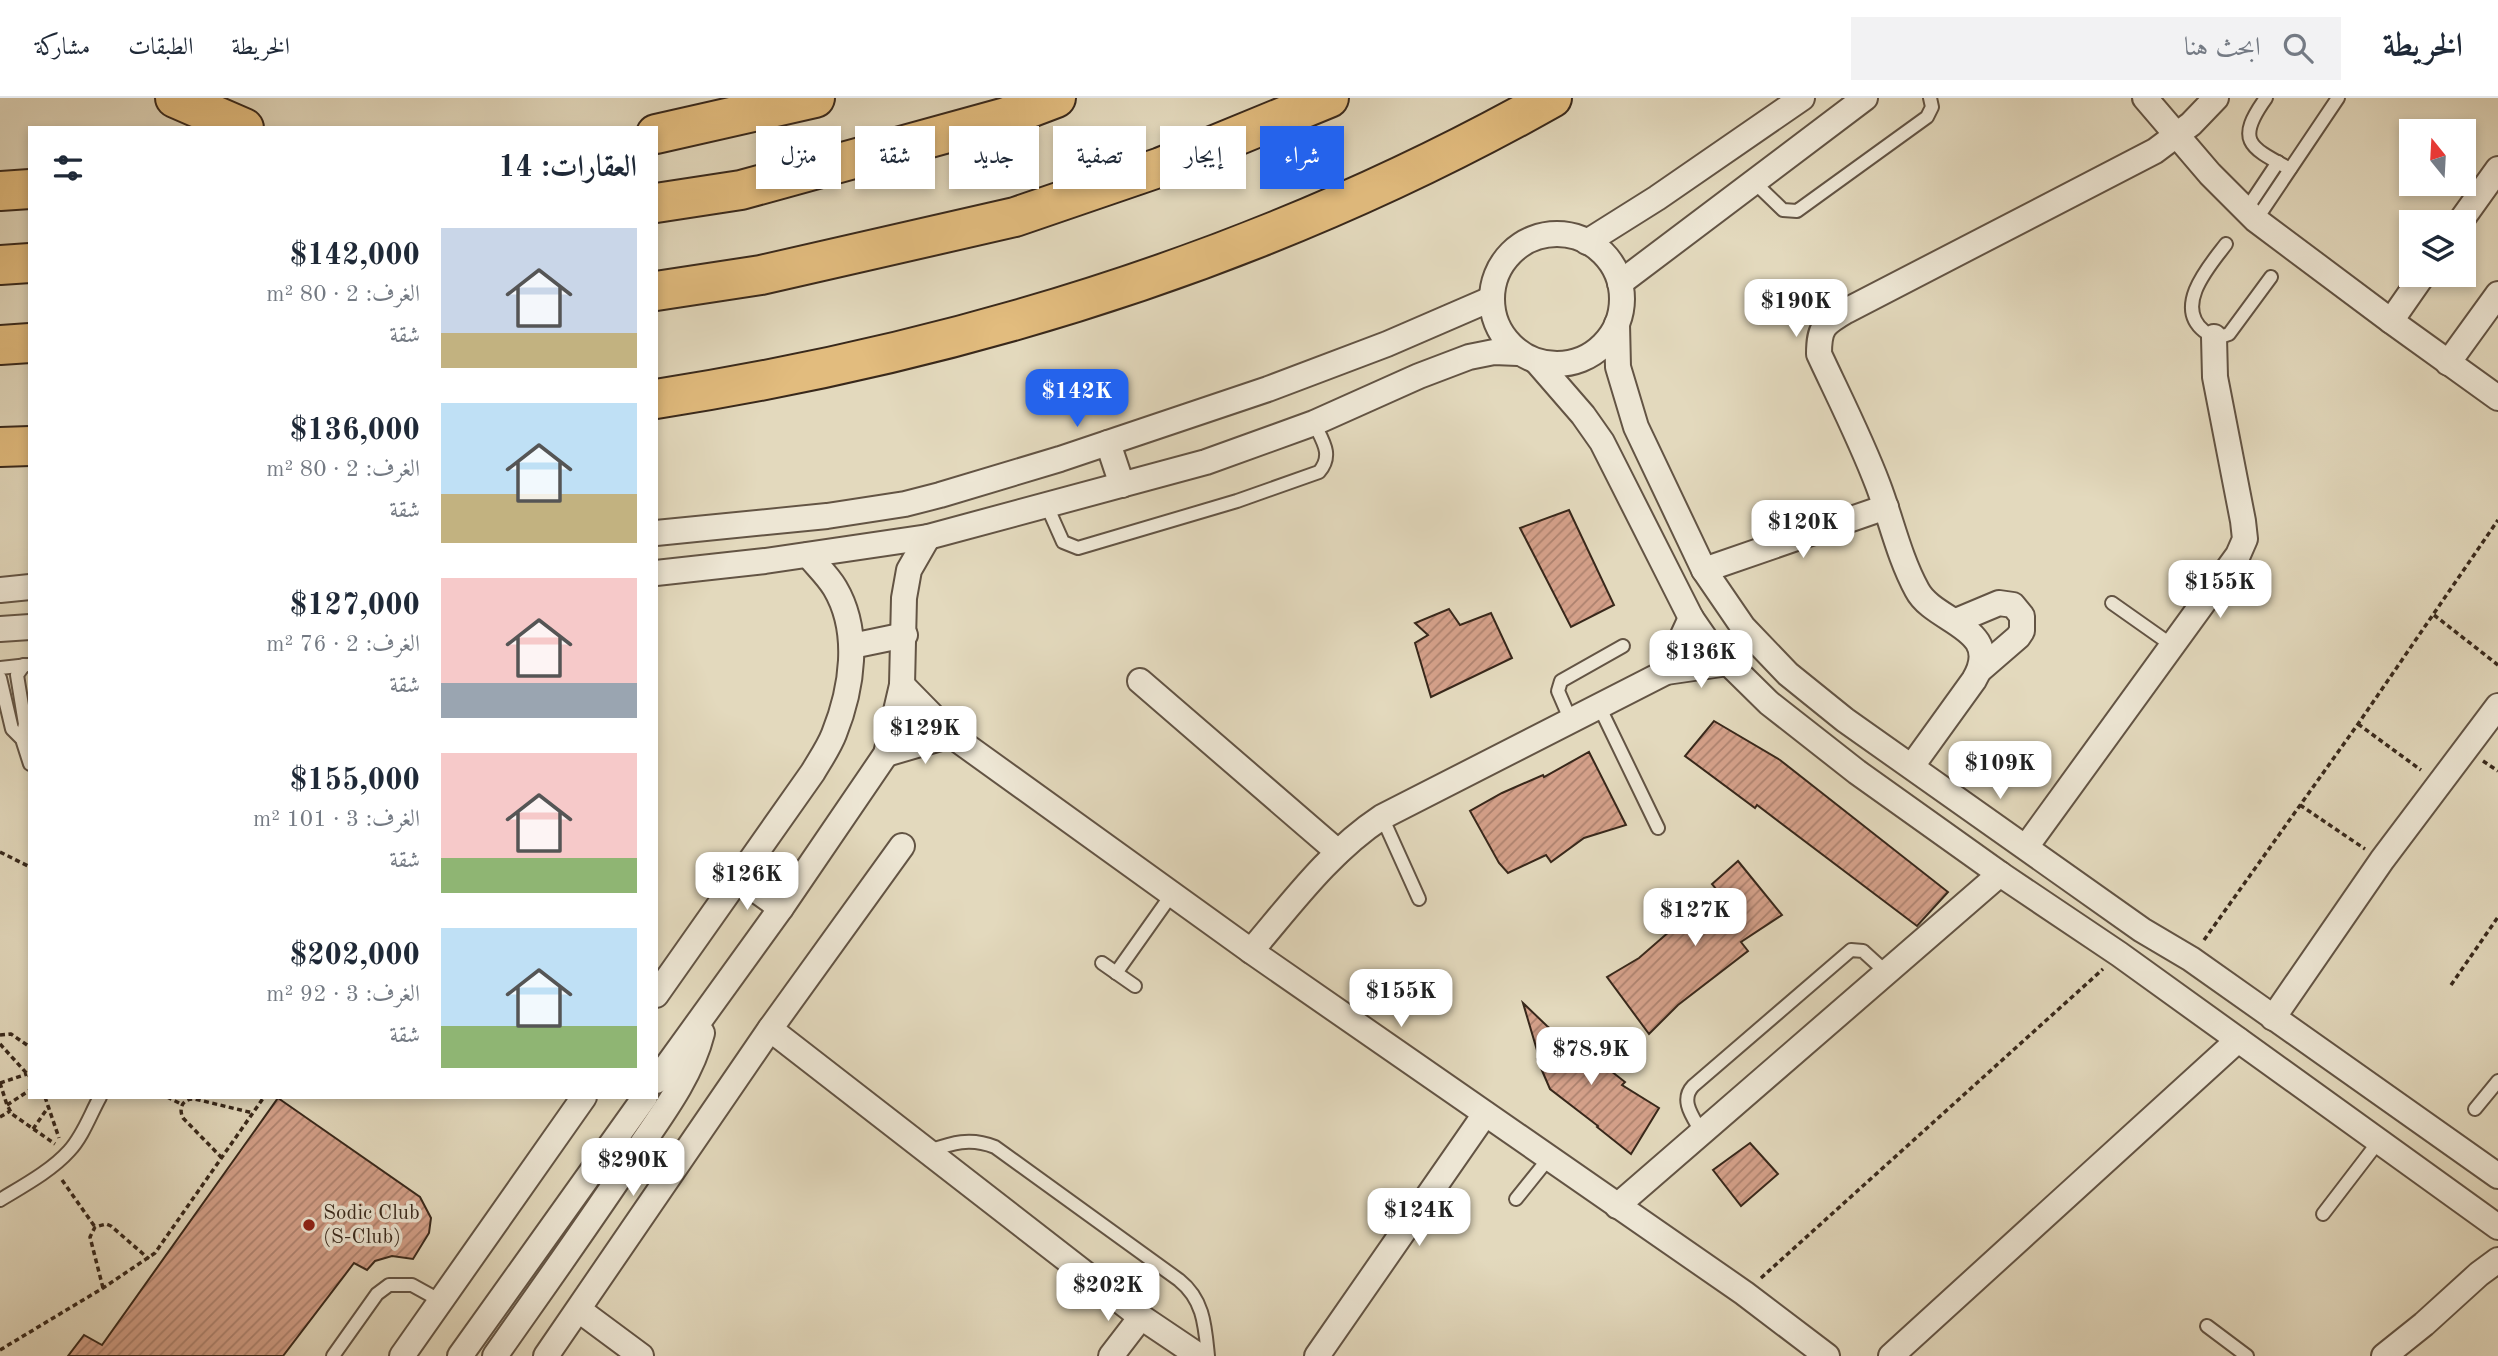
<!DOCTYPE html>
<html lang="ar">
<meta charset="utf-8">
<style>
body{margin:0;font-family:"Old Standard TT",Amiri,serif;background:#f2f2f3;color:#1f2937;direction:rtl;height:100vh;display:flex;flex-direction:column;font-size:26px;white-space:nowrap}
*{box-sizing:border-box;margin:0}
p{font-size:23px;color:#747a83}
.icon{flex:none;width:38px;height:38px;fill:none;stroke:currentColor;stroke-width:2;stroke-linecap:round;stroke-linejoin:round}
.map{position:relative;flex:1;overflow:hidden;direction:ltr}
.sheet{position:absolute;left:28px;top:28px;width:630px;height:973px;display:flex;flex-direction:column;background:#fff;border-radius:0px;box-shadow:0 4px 10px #0003;direction:rtl}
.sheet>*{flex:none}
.top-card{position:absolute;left:679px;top:28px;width:665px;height:63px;direction:rtl;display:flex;gap:14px}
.needle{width:46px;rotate:342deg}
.fabs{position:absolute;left:2399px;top:21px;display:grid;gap:14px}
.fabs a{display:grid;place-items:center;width:77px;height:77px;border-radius:0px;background:#fff;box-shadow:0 4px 10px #0003;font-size:35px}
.price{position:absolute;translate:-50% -60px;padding:0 16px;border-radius:14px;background:#fff;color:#222;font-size:23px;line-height:46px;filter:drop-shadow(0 2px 4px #0008)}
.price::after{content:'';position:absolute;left:50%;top:42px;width:21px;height:16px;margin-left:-10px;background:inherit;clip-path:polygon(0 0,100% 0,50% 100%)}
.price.on{background:#2563eb;color:#fff}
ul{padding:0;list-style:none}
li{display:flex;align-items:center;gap:21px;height:175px;padding:0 21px}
li span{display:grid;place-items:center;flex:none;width:196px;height:140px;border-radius:0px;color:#555}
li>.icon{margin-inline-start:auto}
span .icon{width:84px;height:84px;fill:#fffc;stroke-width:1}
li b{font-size:30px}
h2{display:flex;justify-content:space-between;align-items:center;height:84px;padding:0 21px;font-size:30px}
.tag{padding:0 24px;border-radius:0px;background:#fff;box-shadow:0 4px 10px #0003;font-size:24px;line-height:63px}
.tag.on{background:#2563eb;color:#fff}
header{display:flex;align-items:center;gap:42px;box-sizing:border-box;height:98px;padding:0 35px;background:#fff;border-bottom:2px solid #e0e1e3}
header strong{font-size:33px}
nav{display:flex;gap:38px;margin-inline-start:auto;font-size:24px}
.search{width:490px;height:63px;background:#f2f2f3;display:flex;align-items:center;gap:18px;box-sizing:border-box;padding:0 24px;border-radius:0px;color:#747a83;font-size:26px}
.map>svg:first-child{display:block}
.building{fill:url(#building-hatch);stroke:#38281b;stroke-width:2}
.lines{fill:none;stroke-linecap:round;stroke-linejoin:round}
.lane-casing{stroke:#635444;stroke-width:16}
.street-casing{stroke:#635444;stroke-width:28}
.primary-casing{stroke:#38281b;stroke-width:42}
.highway-casing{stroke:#38281b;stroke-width:42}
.path{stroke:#38281b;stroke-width:3.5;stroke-dasharray:5 3.5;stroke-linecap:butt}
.lane{stroke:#ede6d4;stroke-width:12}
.street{stroke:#ede6d4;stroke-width:24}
.primary{stroke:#e2bc7e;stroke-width:38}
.highway{stroke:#e2bc7e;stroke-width:38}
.poi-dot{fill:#8f2418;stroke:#ede6d4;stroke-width:2.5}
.labels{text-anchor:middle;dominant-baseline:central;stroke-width:7;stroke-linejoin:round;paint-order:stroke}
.poi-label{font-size:21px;fill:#38281b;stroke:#ede6d4;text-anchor:start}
</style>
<header>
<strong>الخريطة</strong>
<div class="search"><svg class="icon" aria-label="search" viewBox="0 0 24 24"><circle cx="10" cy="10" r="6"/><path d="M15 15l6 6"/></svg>ابحث هنا</div>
<nav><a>الخريطة</a><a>الطبقات</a><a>مشاركة</a></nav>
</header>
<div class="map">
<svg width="2498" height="1258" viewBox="0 0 2498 1258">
<defs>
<pattern id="building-hatch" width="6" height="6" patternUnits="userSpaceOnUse" patternTransform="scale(1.75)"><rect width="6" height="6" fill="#d4a089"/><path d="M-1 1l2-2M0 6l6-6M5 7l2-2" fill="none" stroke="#ad826f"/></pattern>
</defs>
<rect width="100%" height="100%" fill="#e3d9bd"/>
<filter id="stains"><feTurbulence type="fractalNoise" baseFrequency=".00286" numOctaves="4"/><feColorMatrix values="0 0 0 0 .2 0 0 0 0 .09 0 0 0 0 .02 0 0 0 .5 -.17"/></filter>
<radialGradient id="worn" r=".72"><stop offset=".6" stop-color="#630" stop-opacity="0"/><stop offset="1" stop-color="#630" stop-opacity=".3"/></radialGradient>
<g class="building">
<path d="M1569,412L1614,507L1571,529L1520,430Z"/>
<path d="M1449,511L1460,527L1491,515L1512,560L1431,599L1415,545L1428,537L1415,525Z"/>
<path d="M1714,623L1780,662L1948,794L1917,828L1757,707L1755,710L1685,658Z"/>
<path d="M1589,654L1626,727L1584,740L1551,764L1546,757L1508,775L1499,765L1470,713L1502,695L1543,677L1544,679Z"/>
<path d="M1738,763L1782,817L1741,844L1748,853L1678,907L1649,936L1607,879L1639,860L1678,826L1716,791L1712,786Z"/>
<path d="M1523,905L1547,928L1586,958L1588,955L1625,984L1622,987L1659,1010L1631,1056L1597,1029L1598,1028L1550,991L1537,961L1539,959Z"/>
<path d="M278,1000L420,1099L431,1120L429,1135L413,1161L392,1158L375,1163L367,1172L354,1165L283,1258H68L84,1237L102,1247Z"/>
<path d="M1750,1045L1778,1076L1741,1108L1713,1072Z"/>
</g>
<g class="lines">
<g class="lane-casing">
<g id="lane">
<path d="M2266,0C2235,43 2249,49 2290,71"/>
<path d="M1753,83L1783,112L1797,113L1927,19L1932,9L1930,0"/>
<path d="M2246,112L2278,64"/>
<path d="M2256,122L2338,0"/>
<path d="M2226,146C2210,167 2173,208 2204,233C2212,240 2220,240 2229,236L2271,179"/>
<path d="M1047,408L1063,444L1078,450L1237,403L1319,374C1334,357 1322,342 1314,325"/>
<path d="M2112,505L2173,548"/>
<path d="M0,570L28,567"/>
<path d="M0,580L12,631L22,641L30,666"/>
<path d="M1599,608L1658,730"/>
<path d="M1571,623L1558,593L1561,583L1623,548"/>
<path d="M22,641L25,626L17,577L24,567"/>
<path d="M1382,719L1419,801"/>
<path d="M1102,865L1135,888"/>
<path d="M1116,875L1172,796"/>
<path d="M2475,1011L2498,983"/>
<path d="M1702,1035C1694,1020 1679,1003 1693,988L1851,852L1863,853L1886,874"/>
<path d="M929,1053C952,1045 970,1039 995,1049L1179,1182C1204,1202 1205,1228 1208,1258"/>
<path d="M1516,1101L1549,1060"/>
<path d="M0,1102C23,1088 51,1073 69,1053C83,1038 90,1017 100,999"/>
<path d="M2323,1116L2379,1043"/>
<path d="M2207,1228L2247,1258"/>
<path d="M333,1258L377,1196L389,1187H412L441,1203"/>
</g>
</g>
<g class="street-casing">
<g id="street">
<path d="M2145,0L2210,76L2256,122L2391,223L2498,300"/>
<path d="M2460,124L2498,71"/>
<circle cx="1557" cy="201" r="65"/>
<path d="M1587,144L1657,100L1802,0"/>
<path d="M1620,185L1865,0"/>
<path d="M2391,223L2423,177"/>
<path d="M1617,226L1618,269L1636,329L1704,472L1743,529L1788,576L1845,622L2142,832L2191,861L2498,1078"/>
<path d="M1537,264L1583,317L1602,344L1691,520L1709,546L1769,605L1857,674L2000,776L2119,856L2498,1129"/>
<path d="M2448,265L2498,196"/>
<path d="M1108,345L1122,387"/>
<path d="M656,435L827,418L905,406L940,397L1060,361L1268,291L1387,246L1491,201"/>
<path d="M1704,472L1886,409"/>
<path d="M656,475L765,463L928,439L1206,364L1314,325L1419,278L1469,259L1494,254L1518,255"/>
<path d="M0,492L30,489"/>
<path d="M1956,523L1999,505L2013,507L2022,518V533L2018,539L1981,571"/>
<path d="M0,531L30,529"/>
<path d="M852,548L905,537"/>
<path d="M1666,574L1691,520"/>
<path d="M1140,583L1338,754"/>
<path d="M902,587L951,637L1251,853L1744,1195L1827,1258"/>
<path d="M886,656L951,637"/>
<path d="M1912,668L1974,582C2005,530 1934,525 1917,492C1899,459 1891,421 1878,387C1861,342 1839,299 1819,256C1819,229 1824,226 1846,213L2155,53L2191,26L2216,0"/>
<path d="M2026,749L2238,457L2245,441L2243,423L2215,279L2214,239"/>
<path d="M739,780L781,810"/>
<path d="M1251,853C1292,805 1329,754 1382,719L1666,574L1728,565"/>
<path d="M656,897L813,674C820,662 829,649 834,636C852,591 861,534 835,490C828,478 817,468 808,457"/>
<path d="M2273,920L2382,762L2498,608"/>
<path d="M770,931L1141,1219L1199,1258"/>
<path d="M656,983L781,810L886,656L902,587L904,500L909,472L928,439"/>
<path d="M1617,1108L2000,776"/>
<path d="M579,1212L641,1258"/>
<path d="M402,1258L584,999"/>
<path d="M460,1258L645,999"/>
<path d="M495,1258C542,1191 590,1124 635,1056C660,1019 691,979 702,935"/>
<path d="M546,1258L770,931L902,748"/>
<path d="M1111,1258L1141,1219"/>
<path d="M1317,1258L1485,1016"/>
<path d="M1891,1258L2238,942"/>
<path d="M2384,1258L2424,1226L2479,1176L2498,1162"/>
</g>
</g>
<g class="primary-casing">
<g id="primary">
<path d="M175,0L244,30"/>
<path d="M656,36L815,0"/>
<path d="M0,93L30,91"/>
<path d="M656,301C969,252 1275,156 1552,0"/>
<path d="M0,349L30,348"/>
</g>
</g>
<g class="highway-casing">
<g id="highway">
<path d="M656,105L741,92L1006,19L1056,0"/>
<path d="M0,167L30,165"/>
<path d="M656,193L761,177L1015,119L1161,69L1329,0"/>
<path d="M0,247L30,245"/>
</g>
</g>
<g class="path">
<path d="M2434,517L2498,567"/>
<path d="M2358,626L2421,672"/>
<path d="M2483,663L2498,673"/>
<path d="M2300,707L2365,751"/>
<path d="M0,754L30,769"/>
<path d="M2204,842L2358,626L2498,422"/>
<path d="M2451,887L2498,819"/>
<path d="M0,937L11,936L30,949"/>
<path d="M0,946L30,979"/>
<path d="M0,985L7,1007L12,1016L55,1046"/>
<path d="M0,985L27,976"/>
<path d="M45,999L59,1040"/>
<path d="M167,999L181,1006"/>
<path d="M7,1007L30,992"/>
<path d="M0,1019L10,1013"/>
<path d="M33,1031L49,1008"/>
<path d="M222,1060L183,1020C178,1010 183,1000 195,1001L253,1015"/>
<path d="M62,1082L95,1129"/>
<path d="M1761,1180L2103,871"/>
<path d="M103,1190L90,1139L95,1129L106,1126L111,1128L149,1161"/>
<path d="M0,1252L103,1190L155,1155L264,999"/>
</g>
<use href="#lane" class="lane"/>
<use href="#street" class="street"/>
<use href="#primary" class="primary"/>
<use href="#highway" class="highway"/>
</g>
<circle class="poi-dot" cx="309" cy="1127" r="7"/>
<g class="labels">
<g class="poi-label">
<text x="323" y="1115">Sodic Club<tspan x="323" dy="24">(S-Club)</tspan></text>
</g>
</g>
<rect width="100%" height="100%" filter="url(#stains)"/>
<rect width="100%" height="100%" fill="url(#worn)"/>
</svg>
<div class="fabs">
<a><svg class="needle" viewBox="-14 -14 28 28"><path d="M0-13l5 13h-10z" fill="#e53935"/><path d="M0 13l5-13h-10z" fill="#747a83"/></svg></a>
<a><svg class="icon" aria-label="layers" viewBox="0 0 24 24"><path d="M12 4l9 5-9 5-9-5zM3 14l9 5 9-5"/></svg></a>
</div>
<b class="price" style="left:1796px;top:241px">$190K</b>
<b class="price on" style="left:1077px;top:331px">$142K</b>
<b class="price" style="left:1803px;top:462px">$120K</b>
<b class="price" style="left:2220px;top:522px">$155K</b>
<b class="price" style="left:1701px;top:592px">$136K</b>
<b class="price" style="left:925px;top:668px">$129K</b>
<b class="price" style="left:2000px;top:703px">$109K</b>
<b class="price" style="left:747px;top:814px">$126K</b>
<b class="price" style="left:1695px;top:850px">$127K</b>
<b class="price" style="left:1401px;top:931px">$155K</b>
<b class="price" style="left:1591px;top:989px">$78.9K</b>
<b class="price" style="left:633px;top:1100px">$290K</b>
<b class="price" style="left:1419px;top:1150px">$124K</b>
<b class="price" style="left:1108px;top:1225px">$202K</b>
<div class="top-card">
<a class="tag on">شراء</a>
<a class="tag">إيجار</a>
<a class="tag">تصفية</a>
<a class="tag">جديد</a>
<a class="tag">شقة</a>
<a class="tag">منزل</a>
</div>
<section class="sheet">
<h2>العقارات: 14<svg class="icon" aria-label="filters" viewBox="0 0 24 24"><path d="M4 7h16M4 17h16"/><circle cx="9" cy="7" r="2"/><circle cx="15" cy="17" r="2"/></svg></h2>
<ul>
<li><span style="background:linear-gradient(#c9d6e8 75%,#c2b280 0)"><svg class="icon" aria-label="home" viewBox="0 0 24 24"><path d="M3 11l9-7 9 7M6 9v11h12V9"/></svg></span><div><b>$142,000</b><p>الغرف: 2 · 80 m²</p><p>شقة</p></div></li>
<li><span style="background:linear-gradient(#bfe0f5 65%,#c2b280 0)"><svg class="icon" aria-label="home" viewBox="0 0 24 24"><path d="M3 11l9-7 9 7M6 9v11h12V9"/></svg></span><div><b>$136,000</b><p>الغرف: 2 · 80 m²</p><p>شقة</p></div></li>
<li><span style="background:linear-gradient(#f6c9c9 75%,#9aa5b1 0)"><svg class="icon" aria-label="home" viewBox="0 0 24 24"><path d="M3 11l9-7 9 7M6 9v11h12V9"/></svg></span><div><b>$127,000</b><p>الغرف: 2 · 76 m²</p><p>شقة</p></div></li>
<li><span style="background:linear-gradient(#f6c9c9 75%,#8fb573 0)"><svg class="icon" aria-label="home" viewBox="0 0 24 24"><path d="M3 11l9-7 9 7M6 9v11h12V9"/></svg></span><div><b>$155,000</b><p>الغرف: 3 · 101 m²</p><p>شقة</p></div></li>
<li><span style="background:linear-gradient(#bfe0f5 70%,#8fb573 0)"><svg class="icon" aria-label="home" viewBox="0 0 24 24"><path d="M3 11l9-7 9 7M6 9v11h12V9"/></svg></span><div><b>$202,000</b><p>الغرف: 3 · 92 m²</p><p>شقة</p></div></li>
</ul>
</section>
</div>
